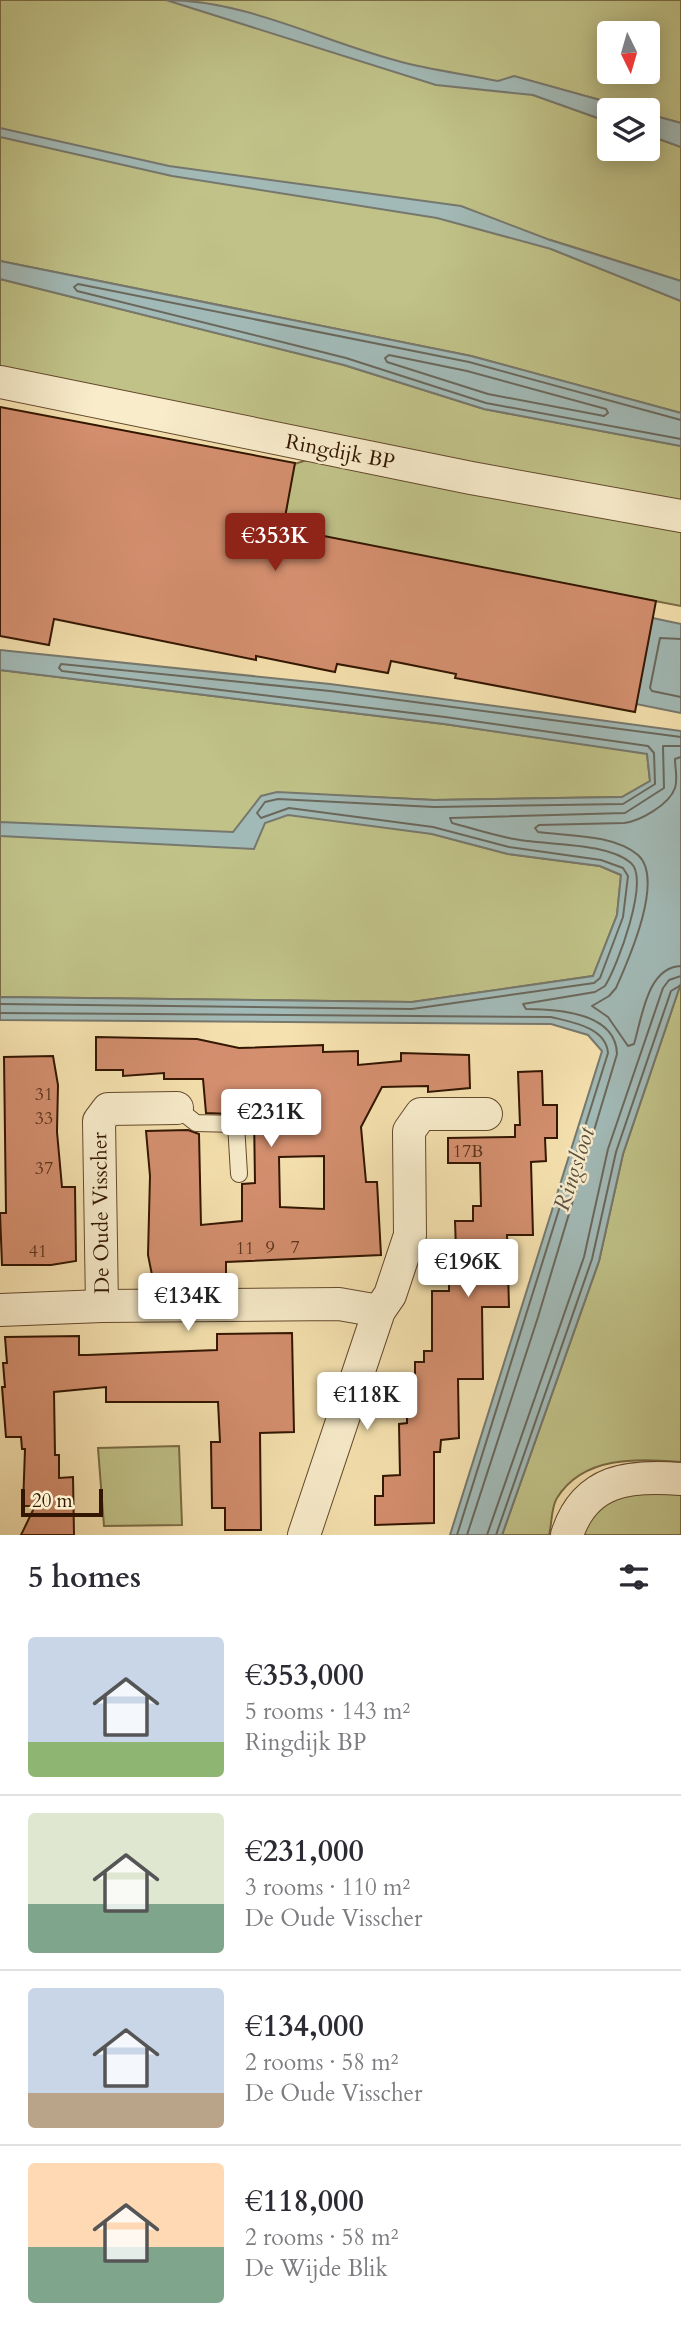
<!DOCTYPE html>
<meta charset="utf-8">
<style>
body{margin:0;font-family:Cardo,serif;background:#f7f7f7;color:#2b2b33;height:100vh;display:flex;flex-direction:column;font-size:26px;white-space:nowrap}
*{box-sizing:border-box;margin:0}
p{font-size:23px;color:#7c7c81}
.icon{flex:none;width:38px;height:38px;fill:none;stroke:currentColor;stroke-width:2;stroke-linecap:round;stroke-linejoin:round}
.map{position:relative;height:1535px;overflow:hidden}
.details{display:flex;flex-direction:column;background:#fff;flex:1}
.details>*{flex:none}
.needle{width:46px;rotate:175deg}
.controls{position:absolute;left:597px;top:21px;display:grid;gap:14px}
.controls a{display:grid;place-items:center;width:63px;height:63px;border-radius:7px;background:#fff;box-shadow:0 4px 18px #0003;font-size:35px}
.scale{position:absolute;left:21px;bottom:18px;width:82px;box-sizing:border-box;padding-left:7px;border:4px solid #331601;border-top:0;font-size:19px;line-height:24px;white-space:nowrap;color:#331601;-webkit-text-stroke:5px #f8eccb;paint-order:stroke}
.price{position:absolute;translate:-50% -60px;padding:0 16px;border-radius:7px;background:#fff;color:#222;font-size:23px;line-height:46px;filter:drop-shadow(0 2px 4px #0008)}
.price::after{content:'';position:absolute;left:50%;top:42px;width:21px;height:16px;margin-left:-10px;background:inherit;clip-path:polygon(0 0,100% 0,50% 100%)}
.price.active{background:#8f2418;color:#fff}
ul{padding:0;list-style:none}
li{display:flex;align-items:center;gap:21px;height:175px;padding:0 28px}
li+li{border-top:2px solid #e1e1e2}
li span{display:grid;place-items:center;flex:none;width:196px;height:140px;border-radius:7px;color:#555}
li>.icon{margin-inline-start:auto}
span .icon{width:84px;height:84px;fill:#fffc;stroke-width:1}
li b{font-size:30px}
h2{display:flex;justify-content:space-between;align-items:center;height:84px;padding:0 28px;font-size:30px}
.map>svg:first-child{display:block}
.green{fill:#c0c288;stroke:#7a6c44;stroke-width:2;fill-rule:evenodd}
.water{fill:#a2bab7;stroke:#76786e;stroke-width:2}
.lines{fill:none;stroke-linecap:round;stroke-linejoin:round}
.shore{stroke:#6a685c;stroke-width:2}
.building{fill:#d48f6f;stroke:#331601;stroke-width:2;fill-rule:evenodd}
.service-casing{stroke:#64492c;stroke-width:18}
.minor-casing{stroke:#64492c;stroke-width:34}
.service{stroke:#f8eccb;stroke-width:16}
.minor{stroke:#f8eccb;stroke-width:32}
.labels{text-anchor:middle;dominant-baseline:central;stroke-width:5;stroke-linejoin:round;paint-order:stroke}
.number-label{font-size:18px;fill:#5b341c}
.street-label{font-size:21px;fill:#331601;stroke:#f8eccb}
.water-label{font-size:23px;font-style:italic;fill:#5a4f41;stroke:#f8eccb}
</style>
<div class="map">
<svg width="681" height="1535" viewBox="0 0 681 1535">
<rect width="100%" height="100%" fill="#f5e1af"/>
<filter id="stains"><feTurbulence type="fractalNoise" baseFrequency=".00286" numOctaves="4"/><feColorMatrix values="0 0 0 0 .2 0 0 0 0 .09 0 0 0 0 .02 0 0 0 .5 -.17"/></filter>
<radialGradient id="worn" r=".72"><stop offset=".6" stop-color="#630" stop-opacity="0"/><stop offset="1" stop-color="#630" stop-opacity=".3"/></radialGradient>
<g class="green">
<path d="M0,0H681V123L648,114V110H636L516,77L533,95L609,122V149H648V135L681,147V281L551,240V249L681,301V413L471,356L0,261ZM609,33H648V72H609Z"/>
<path d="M0,279L344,365L484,409L681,446V511L0,382Z"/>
<path d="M320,456L681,525V606L284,530L291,465Z"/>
<path d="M0,670L444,724L647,753L650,781L622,797L434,800L278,793L508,854L600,866L621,875L617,915L593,976L412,1002L0,997Z"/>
<path d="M681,983V1462C638,1459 584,1455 557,1498C551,1507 552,1524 549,1535H502L599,1261L623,1154Z"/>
<path d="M179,1446L182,1525L104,1526L98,1448Z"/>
<path d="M639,1485L681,1488V1535H577L598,1505Z"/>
</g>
<g class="water">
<path d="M166,0C246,0 321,41 398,61C430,70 465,74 498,81L514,76L636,110H609V122L533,95L436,85Z"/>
<path d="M648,114L681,123V147L648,135Z"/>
<path d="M0,128L169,166L461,206L550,240L681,281V301L551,249L437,218L172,176L0,137Z"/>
<path d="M0,261L471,356L681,413V446L484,409L344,365L0,279Z"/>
<path d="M648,617L681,624V713L631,703Z"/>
<path d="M0,650L330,684L681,731V983L623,1154L599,1261L502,1535H450L602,1051L588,1035L551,1024L0,1020V997L412,1002L593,976L617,915L621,875L600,866L508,854L432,834L288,815L265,823L254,849L0,836V822L233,832L261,796L277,792L434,800L622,797L650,781L647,754L444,724L0,670Z"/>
</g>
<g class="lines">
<g class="shore">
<path d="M389,355L467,371L606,409L608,413L604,416L488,394L387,362L385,358Z"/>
<path d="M681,420L469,362L78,284L74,287L77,291L346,358L486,403L681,439"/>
<path d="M681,639L660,638L650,688L652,691L681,697"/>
<path d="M681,757L675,759C675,768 678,779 675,788C669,805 640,821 624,823L539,825L535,828L538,832C568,836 613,834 638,855C665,879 628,961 616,988L609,996L592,1006L608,1017L628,1046L634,1044C642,1018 647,967 681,966"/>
<path d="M0,1004L412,1009L594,983L600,978L623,917L628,876L623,868L601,860L509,847L433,827L289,808L261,818L257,813L265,802L278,799L434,807L623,804L655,784L654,753L648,746L445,717L62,671L59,668L61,664L330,691L681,737"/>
<path d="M0,1013L551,1017C571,1022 606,1027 608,1053L457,1535"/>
<path d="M467,1535L538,1317L617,1054C616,1012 555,1009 526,1009L523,1004L595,992L605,986C617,967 650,880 631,863C605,841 542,846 509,838C490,834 471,828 452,823L450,818L625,813L664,788L663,746H681"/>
<path d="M487,1535L584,1257L608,1149L663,988L669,980L681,976"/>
<path d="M496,1535L592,1259L616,1152L671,991L681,985"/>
</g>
</g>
<g class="building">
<path d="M0,407L295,463L283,528L656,601L635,712L455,678L456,674L391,661L388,673L337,664L335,672L256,656V660L54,619L49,645L0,636Z"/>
<path d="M96,1037L197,1039L239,1048L323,1045V1052L358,1051V1065L401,1061V1053L469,1055L470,1088L428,1092V1086L382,1087L361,1127L366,1182H377L381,1255L226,1262V1278L153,1280L148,1255L150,1176L146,1131L188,1130L199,1134L201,1225L242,1221V1184L255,1183L254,1115L206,1113L203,1079H164V1073L123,1076V1070H96ZM324,1156V1209L280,1207L279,1157Z"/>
<path d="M53,1056L58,1085L57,1132L62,1187H75L76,1261L51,1265H2L0,1213H6L4,1057Z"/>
<path d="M542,1071L543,1105H557V1138H545L546,1161L531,1162L533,1235H507L509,1307H482L483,1379H458L459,1438L441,1440L440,1452H434V1523L375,1525V1496H383V1476L400,1475L399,1424L407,1423V1403H415V1362H424V1351H432V1291H449V1279H457L455,1221H473V1206H481L480,1163H448V1138L515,1137V1125H520L518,1072Z"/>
<path d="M292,1333L294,1432L260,1433L261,1530H225V1508H212L211,1442H220L218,1402H106V1387L54,1392L55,1455H59V1478L73,1477L74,1535H21L35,1506H23L25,1449H22L21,1437H6L2,1387H5L3,1363H7L5,1337L79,1336V1355H87L217,1350V1334Z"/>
</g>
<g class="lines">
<g class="service-casing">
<path id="service" d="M177,1108L196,1123L236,1124L239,1174"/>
</g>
<g class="minor-casing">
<g id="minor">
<path d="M0,382L471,478L681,516"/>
<path d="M102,1306L99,1121L108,1109L177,1108"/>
<path d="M0,1310L102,1306L339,1304L379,1311"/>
<path d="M304,1535L379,1311L390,1295L410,1235L409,1131L421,1114H486"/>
<path d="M567,1535C585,1479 629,1475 681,1479"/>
</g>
</g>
<use href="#service" class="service"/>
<use href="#minor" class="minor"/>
</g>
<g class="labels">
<g class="number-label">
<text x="44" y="1094">31</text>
<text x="44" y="1118">33</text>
<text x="468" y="1151">17B</text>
<text x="44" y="1168">37</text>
<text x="270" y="1247">9</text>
<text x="295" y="1247">7</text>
<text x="245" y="1248">11</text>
<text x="38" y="1251">41</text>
</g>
<g class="street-label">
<text transform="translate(340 452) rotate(11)">Ringdijk BP</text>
<text transform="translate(101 1213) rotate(-91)">De Oude Visscher</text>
</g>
<g class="water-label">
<text transform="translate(574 1169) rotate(-72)">Ringsloot</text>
</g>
</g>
<rect width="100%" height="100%" filter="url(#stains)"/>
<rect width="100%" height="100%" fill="url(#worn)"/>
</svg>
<div class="controls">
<a><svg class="needle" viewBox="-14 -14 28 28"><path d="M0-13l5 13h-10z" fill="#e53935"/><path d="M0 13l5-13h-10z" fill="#7c7c81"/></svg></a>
<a><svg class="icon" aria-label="layers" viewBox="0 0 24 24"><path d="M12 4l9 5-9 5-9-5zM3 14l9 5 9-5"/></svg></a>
</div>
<div class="scale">20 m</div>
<b class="price active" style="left:275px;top:573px">€353K</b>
<b class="price" style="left:271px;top:1149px">€231K</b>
<b class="price" style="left:468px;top:1299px">€196K</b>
<b class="price" style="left:188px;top:1333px">€134K</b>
<b class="price" style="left:367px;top:1432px">€118K</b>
</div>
<section class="details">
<h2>5 homes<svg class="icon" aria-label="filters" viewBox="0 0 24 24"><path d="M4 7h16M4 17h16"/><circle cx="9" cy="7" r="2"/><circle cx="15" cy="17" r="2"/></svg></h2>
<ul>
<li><span style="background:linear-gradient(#c9d6e8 75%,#8fb573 0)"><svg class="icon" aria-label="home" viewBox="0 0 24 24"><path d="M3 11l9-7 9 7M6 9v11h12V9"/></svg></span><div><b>€353,000</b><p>5 rooms · 143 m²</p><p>Ringdijk BP</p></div></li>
<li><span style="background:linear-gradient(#dfe7d0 65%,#7fa58c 0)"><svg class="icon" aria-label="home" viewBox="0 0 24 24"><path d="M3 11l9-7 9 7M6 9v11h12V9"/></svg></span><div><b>€231,000</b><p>3 rooms · 110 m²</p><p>De Oude Visscher</p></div></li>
<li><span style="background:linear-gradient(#c9d6e8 75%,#b9a48a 0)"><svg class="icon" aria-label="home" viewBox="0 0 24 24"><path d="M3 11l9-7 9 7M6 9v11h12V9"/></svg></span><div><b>€134,000</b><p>2 rooms · 58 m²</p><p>De Oude Visscher</p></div></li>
<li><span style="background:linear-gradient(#ffd9b3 60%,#7fa58c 0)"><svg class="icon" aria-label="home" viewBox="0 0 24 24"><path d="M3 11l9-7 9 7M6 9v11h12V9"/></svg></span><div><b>€118,000</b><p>2 rooms · 58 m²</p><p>De Wijde Blik</p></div></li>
</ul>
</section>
